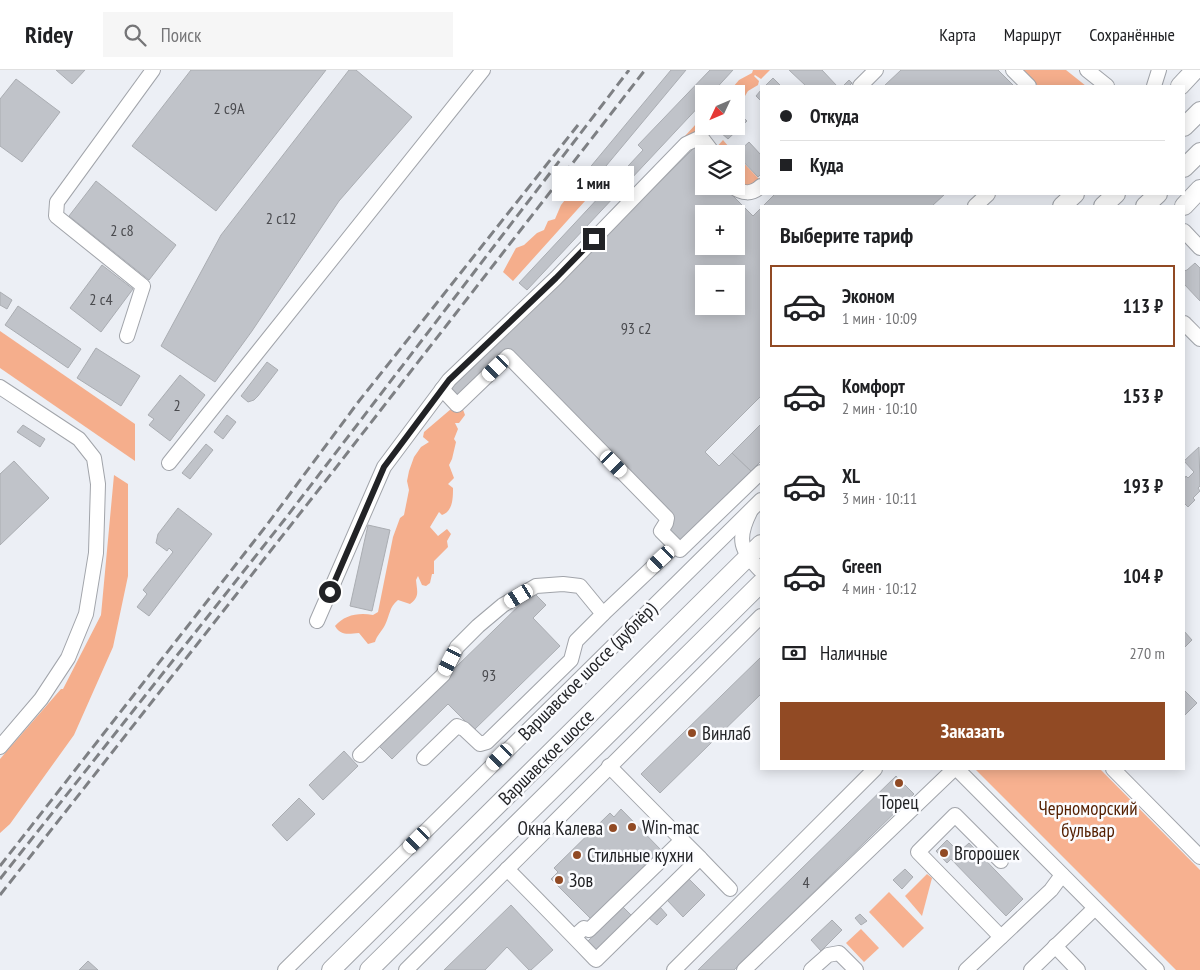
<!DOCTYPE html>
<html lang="ru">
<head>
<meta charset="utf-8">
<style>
	:root { --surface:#fff; --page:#f6f6f6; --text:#202124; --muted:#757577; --line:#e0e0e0; --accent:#914a24 }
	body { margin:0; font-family:"PT Sans Narrow",sans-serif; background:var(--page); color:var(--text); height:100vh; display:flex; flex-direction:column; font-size:19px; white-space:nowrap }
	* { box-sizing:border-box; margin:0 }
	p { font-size:16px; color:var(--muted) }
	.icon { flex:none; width:28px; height:28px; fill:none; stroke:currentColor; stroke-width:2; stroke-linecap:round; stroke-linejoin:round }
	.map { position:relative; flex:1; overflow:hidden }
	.side { position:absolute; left:760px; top:135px; width:425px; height:565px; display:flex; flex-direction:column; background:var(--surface); border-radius:0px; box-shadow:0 2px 12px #0003 }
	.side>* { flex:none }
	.hud { position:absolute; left:760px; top:15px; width:425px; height:110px; border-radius:0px; box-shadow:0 2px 12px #0003; display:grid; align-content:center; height:110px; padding:0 20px; background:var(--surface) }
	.needle { width:32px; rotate:226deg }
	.fabs { position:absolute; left:695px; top:15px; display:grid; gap:10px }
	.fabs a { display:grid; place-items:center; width:50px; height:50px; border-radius:0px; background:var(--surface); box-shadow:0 2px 12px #0003; font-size:25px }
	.end { position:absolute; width:22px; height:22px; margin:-11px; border:6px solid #222326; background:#fff; box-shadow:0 0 0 2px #fff }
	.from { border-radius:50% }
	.bubble { position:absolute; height:35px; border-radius:0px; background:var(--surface); box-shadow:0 2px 12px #0003; font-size:16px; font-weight:700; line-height:35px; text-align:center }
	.car { position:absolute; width:15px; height:30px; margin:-15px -8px; border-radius:6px; box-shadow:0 0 4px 1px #0007; background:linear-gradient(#fff 24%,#345 0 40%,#fff 0 76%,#345 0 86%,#fff 0) }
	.hud b { display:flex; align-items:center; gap:18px; height:48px; font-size:19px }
	.hud b+b { border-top:1px solid var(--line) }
	.hud i { width:12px; height:12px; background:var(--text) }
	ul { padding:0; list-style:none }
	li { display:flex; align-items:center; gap:15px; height:82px; margin:0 10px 8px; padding:0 10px; border:2px solid transparent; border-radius:0px }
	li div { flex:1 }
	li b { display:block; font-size:19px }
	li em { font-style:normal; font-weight:700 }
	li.active { border-color:var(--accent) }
	li>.icon { width:45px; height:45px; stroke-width:1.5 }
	h2 { padding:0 20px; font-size:22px; line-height:60px }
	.pay { display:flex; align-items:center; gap:12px; height:55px; padding:0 20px; font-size:19px }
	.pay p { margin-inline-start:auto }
	.button { display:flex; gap:10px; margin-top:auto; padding:10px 20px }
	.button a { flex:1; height:58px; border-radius:0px; background:var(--accent); color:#fff; font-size:20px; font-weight:700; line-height:58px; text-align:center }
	header { display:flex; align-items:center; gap:30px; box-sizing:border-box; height:70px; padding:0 25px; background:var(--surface); border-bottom:1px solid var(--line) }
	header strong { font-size:24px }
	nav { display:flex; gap:28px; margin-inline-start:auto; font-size:18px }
	.search { width:350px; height:45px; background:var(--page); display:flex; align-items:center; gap:12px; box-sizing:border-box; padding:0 18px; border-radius:0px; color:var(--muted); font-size:19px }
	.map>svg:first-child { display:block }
	.green { fill:#f7b190 }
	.forest { fill:#f5ae8c }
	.building { fill:#c0c3c9; stroke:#aaadb2; fill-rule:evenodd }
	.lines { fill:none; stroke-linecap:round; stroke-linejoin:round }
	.minor-casing { stroke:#a1a4aa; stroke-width:16 }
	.major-casing { stroke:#a1a4aa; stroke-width:20 }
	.minor { stroke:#fff; stroke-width:14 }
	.major { stroke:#fff; stroke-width:18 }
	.rail { stroke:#7e8084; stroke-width:3; stroke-dasharray:10 5; stroke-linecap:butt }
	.route { stroke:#222326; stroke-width:6 }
	.poi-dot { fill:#914a24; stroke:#fbfcff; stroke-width:2 }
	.labels { text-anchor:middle; stroke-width:5; stroke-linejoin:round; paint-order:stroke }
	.number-label { font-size:16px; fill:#4a4b4f }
	.street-label { font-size:19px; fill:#222326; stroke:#fbfcff }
	.poi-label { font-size:19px; fill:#222326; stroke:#fbfcff; text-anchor:start }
	.park-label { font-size:19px; fill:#541f00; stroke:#fbfcff }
</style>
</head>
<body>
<header>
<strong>Ridey</strong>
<div class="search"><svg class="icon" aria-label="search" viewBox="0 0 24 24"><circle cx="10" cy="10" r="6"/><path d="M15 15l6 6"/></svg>Поиск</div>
<nav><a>Карта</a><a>Маршрут</a><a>Сохранённые</a></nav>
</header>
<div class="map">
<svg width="1200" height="900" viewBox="0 0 1200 900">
	<rect width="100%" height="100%" fill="#eceff5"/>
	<g class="green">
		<polygon points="723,70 735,84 716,84 715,79"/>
		<polygon points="736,85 760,110 754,117 736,116"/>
		<polygon points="975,699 1100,699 1200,800 1200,900 1176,900"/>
		<polygon points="927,804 932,808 922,846 905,826"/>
		<polygon points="889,822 924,858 903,878 869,842"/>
		<polygon points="861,859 879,878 864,892 846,873"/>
	</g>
	<g class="forest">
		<polygon points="753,0 770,0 761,9 755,5 754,6 759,11 758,15 748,21 745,26 742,25 736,31 736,24 727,24 739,10 752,3"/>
		<polygon points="1023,0 1066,0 1086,16 1038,16"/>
		<polygon points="704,46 704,56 705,56 702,57 701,62 685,69 684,67 696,54 699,54 699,51"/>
		<polygon points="576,116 587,116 594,121 513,211 503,202 516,178 524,175 537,163 544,160 548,151 555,149 561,135"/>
		<polygon points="0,261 135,354 135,391 0,298"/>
		<path d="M462 337 465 345 459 353H455L458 359 454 369 456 372 452 389 449 395 454 408 448 414 453 418C453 428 453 441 442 445L439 442 430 457 438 466 447 459 451 464 447 471 448 477 434 491V504H432L430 513 426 516 422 515 418 506 416 510C417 521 420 527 410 534L398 530C389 537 390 545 385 555 382 561 377 565 375 572L368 574 359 563C348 564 341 566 335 556 344 545 359 542 373 545L378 542 393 467 400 448 404 445 409 420 407 411 409 401 414 387 421 377 429 372 423 367 424 362 451 339Z"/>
		<polygon points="114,405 128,414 128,506 113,577 74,665 10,754 0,763 0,689 61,619 63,619 101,545"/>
	</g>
	<g class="building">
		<polygon points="56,0 85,0 72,14"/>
		<polygon points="191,0 326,0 216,141 132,76"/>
		<polygon points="349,0 356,0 412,47 339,131 252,261 215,312 161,276 221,165"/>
		<polygon points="671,0 686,0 596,108 587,101"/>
		<polygon points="710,0 733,0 711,24 704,24 704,31 527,220 519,213 643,80 638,75"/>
		<polygon points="789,0 822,0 837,16 806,16"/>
		<polygon points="901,0 998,0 1014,16 884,16"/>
		<polygon points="773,8 781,16 765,16"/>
		<polygon points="16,9 60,42 22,92 0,76 0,29"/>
		<polygon points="849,10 852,13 849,16 843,16"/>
		<polygon points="761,20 761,31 756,26"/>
		<polygon points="742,46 747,51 728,69 720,62 726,56 736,56 736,48 738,50"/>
		<polygon points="749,72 761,85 761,104 758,107 736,84"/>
		<path d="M697 75 706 84 698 91 704 97V116H723L753 146 761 138V326L705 382 719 396 732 383 751 401 677 474 663 460 674 449 507 280 456 331 447 322ZM704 144H736V176H704ZM704 204H736V236H704Z"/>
		<polygon points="96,111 176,175 149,210 69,146"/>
		<polygon points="775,124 945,124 932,136 763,136"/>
		<polygon points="1195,193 1200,198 1200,231 1184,214 1184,201 1187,200"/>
		<polygon points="102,195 133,219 101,262 70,238"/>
		<polygon points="0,222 12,230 7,239 0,235"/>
		<polygon points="18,236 81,279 68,298 5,255"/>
		<polygon points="96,278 140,306 121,336 77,308"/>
		<polygon points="267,292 278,300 258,326 254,330 248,332 241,326"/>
		<polygon points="180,305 205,325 170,371 149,355 154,349 148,345"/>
		<polygon points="227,345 236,352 223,369 214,362"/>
		<polygon points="761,354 761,391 751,401 732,383"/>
		<polygon points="23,355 45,369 40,377 17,362"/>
		<polygon points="206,374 213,380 190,409 182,403"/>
		<polygon points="1199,377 1200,416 1198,418 1200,421 1193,428 1195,430 1188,437 1185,434 1184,435 1184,409 1186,406 1188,408 1194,402 1184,391"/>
		<polygon points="14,391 49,428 0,475 0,404"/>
		<polygon points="178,438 212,464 149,546 137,537 147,524 143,520 173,482 169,478 167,481 156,473 158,464"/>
		<polygon points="368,455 390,460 372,541 350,536"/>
		<polygon points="533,522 546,535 533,548 560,576 474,660 448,634 392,689 377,674"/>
		<polygon points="1184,561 1192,570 1184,578"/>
		<polygon points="761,587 761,624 660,723 641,704"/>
		<polygon points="1184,620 1197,633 1184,646"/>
		<polygon points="344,681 358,696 323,730 309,715"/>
		<polygon points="896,706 914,724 734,900 698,900"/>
		<polygon points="299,728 315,744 287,771 272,755"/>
		<polygon points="621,739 662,781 592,850 551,809 558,802 554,798 610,743 614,747"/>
		<polygon points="947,770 959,782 969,773 1023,829 1006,846 951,789 947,793 936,781"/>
		<polygon points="905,799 913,807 902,819 893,810"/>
		<polygon points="689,809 705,825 683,847 667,830"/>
		<polygon points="511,835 553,880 531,900 529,900 507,877 485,900 444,900"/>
		<polygon points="623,837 631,845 595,881 587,872"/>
		<polygon points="660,837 667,845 657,855 649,848"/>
		<polygon points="860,844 867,851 861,855 855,848"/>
		<polygon points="832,850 842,860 821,881 811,870"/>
		<polygon points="88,891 98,900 79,900"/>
	</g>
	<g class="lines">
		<g class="minor-casing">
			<g id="minor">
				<polyline points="1013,0 1029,16"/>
				<polyline points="1087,0 1107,16"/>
				<polyline points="860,16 876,0"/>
				<polyline points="1154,16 1159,0"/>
				<path d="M732 116C742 124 752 125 761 116"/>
				<polyline points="975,136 988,124"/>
				<polyline points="1184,161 1200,178"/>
				<polyline points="1184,253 1200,269"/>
				<polyline points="127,266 143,216 56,146 57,132 153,0"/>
				<polyline points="0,317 79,369 94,388 98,414 96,483 86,544 68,588 41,629 0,677"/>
				<polyline points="442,319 457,335 508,286 667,448 666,453 661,461 680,480 761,402"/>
				<polyline points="169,393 483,0"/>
				<path d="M750 442C736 470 741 480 761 501"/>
				<polyline points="603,544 675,476"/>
				<polyline points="317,551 384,397 449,310 556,208 686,74 701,67 714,84"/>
				<polyline points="360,685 443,605 457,577 478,556 503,535 536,516 563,514 580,516 603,544 576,571 571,590 487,672 480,674 464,659 457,656 424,688"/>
				<polyline points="609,696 682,770"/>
				<polyline points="957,699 1157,900"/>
				<polyline points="1113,699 1200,787"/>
				<polyline points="700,788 730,819"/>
				<path d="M507 799C537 829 566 859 596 890L700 788 682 770 589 860 584 858 574 867"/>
				<polyline points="1001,867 918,782 955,745 1001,791"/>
				<polyline points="1055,876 1078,900"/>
				<polyline points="285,900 761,430"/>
				<polyline points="406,900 761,546"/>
				<polyline points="674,900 875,699"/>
				<polyline points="744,900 954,699"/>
				<polyline points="811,900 828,885 839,883 856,900"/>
				<polyline points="966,900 1051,820 1062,805"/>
				<polyline points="1031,900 1095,838"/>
			</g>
		</g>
		<g class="major-casing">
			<g id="major">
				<polyline points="1180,16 1195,0"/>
				<polyline points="1184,57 1200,41"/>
				<polyline points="1184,98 1200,82"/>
				<polyline points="1062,136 1075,124"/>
				<polyline points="1103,136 1116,124"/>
				<polyline points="1145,136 1158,124"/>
				<polyline points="1184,136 1200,119"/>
				<polyline points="331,900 761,474"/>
				<polyline points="369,900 761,513"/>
			</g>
		</g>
		<use href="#minor" class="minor"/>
		<use href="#major" class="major"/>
		<g class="rail">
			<polyline points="0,796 266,456 359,331 578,55"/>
			<polyline points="0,809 285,449 629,0"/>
			<polyline points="0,825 331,404 645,0"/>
		</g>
	</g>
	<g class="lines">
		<polyline class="route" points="330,522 384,397 449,310 556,208 594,169"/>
	</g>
	<g class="poi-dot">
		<circle cx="692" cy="663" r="5"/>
		<circle cx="899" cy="713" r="5"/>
		<circle cx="632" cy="757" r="5"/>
		<circle cx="613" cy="758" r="5"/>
		<circle cx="944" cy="783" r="5"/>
		<circle cx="577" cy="785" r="5"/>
		<circle cx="559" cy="810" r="5"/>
	</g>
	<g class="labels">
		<g class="number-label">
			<text x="229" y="44">2 с9А</text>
			<text x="281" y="154">2 с12</text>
			<text x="122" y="166">2 с8</text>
			<text x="101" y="235">2 с4</text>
			<text x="636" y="264">93 с2</text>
			<text x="177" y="341">2</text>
			<text x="489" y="611">93</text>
			<text x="806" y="818">4</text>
		</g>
		<g class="street-label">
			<text transform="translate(587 601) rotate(-45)" y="7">Варшавское шоссе (дублёр)</text>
			<text transform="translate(546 687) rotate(-45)" y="7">Варшавское шоссе</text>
		</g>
		<g class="poi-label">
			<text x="702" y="670">Винлаб</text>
			<text x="899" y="739" text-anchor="middle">Торец</text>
			<text x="642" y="764">Win-mac</text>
			<text x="603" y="765" text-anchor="end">Окна Калева</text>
			<text x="954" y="790">Вгорошек</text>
			<text x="587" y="792">Стильные кухни</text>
			<text x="569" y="817">Зов</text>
		</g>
		<g class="park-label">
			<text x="1088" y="745">Черноморский<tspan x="1088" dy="22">бульвар</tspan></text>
		</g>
	</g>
</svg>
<div class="fabs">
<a><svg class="needle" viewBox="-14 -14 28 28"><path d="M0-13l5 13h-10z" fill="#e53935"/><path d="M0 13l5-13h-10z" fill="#757577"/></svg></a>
<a><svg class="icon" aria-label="layers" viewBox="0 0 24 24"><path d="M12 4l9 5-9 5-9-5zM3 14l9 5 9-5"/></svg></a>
<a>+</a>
<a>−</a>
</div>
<i class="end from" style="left:330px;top:522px"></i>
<i class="end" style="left:594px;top:169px"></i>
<div class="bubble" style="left:552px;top:96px;width:82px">1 мин</div>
<i class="car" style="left:496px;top:298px;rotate:226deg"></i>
<i class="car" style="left:614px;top:394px;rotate:136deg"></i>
<i class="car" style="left:661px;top:489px;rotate:227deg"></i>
<i class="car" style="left:519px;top:526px;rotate:239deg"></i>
<i class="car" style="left:450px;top:591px;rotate:207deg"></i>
<i class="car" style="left:500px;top:687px;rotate:225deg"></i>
<i class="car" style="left:417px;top:770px;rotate:225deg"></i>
<div class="hud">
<b><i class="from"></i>Откуда</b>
<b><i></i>Куда</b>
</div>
<section class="side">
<h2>Выберите тариф</h2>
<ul>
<li class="active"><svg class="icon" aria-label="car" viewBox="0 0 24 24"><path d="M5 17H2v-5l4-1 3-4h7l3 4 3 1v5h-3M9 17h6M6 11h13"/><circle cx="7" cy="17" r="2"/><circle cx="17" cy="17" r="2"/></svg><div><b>Эконом</b><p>1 мин · 10:09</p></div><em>113 ₽</em></li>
<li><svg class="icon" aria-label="car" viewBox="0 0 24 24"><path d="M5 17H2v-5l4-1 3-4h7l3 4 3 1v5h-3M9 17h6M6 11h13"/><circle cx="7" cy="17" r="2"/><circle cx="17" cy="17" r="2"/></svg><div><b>Комфорт</b><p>2 мин · 10:10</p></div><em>153 ₽</em></li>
<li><svg class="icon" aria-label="car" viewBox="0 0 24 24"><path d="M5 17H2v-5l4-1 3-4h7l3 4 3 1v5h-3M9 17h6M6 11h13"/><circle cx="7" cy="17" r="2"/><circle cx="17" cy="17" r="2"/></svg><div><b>XL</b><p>3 мин · 10:11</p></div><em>193 ₽</em></li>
<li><svg class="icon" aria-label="car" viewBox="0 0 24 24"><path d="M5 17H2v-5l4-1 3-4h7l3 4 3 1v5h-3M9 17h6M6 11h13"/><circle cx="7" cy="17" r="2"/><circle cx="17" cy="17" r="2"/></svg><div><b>Green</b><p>4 мин · 10:12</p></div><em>104 ₽</em></li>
</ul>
<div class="pay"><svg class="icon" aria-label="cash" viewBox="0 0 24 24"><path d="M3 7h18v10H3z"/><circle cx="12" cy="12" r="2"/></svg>Наличные<p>270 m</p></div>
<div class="button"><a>Заказать</a></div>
</section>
</div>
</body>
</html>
